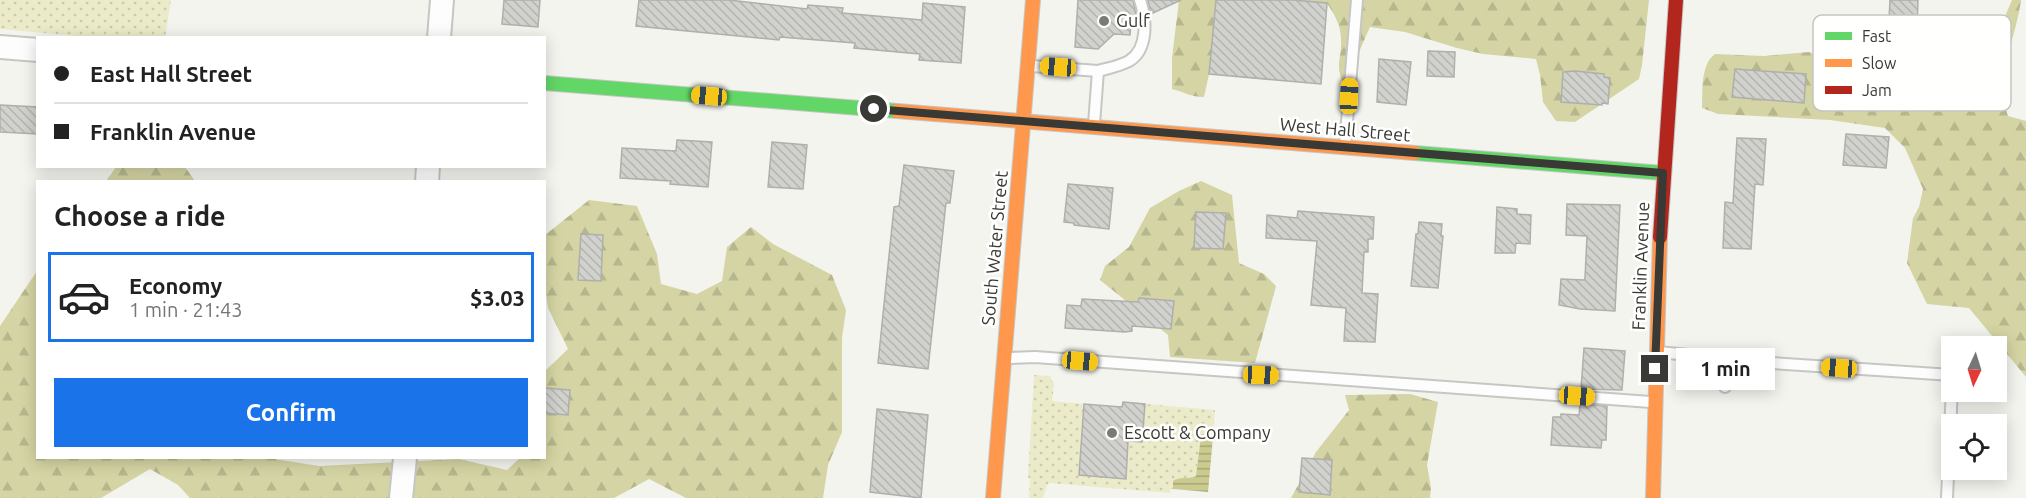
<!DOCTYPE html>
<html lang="en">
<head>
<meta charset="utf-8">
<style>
	:root { --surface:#fff; --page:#f6f6f6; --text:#222; --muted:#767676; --line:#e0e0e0; --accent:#1a73e8 }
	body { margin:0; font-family:Ubuntu,sans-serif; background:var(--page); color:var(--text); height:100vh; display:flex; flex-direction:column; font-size:22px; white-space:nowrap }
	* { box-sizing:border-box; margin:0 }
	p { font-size:20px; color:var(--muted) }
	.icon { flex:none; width:33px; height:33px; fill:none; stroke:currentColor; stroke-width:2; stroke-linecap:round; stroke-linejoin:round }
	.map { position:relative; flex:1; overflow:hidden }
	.sheet { position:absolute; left:36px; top:180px; width:510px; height:279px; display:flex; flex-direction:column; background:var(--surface); border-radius:0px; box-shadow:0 3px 15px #0003 }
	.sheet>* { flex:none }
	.guide { position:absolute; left:36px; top:36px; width:510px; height:132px; border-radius:0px; box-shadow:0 3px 15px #0003; display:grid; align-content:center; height:132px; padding:0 18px; background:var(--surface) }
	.needle { width:39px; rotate:184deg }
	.buttons { position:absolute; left:1941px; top:336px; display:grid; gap:12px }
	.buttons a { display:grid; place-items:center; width:66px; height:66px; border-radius:0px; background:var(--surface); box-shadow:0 3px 15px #0003; font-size:30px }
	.end { position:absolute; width:27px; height:27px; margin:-14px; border:8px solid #393936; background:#fff; box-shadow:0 0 0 3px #fff }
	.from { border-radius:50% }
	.bubble { position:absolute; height:42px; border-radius:0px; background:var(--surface); box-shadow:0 3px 15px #0003; font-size:20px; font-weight:700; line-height:42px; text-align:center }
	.car { position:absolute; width:18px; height:36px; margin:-18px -9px; border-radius:8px; box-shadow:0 0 4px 2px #0007; background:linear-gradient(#f5c518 24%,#345 0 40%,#f5c518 0 76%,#345 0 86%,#f5c518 0) }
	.guide b { display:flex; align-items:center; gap:21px; height:57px; font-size:22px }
	.guide b+b { border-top:2px solid var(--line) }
	.guide i { width:15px; height:15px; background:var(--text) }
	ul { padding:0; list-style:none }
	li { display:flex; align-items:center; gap:18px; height:90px; margin:0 12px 9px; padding:0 6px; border:3px solid var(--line); border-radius:0px }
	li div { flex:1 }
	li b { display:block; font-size:22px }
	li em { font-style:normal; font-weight:700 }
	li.selected { border-color:var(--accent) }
	li>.icon { width:54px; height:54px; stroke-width:1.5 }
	h2 { padding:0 18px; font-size:27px; line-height:72px }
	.button { display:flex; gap:12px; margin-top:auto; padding:12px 18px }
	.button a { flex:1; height:69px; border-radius:0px; background:var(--accent); color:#fff; font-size:24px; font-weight:700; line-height:69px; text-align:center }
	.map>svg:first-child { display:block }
	.grass { fill:url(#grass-dots) }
	.forest { fill:url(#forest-firs) }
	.water { fill:url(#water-rules) }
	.building { fill:url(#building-back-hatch); stroke:#afafab; stroke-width:1.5 }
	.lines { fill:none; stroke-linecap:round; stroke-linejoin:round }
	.lane-casing { stroke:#c6c6c3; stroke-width:14 }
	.street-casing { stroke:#c6c6c3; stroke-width:26 }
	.fast-casing { stroke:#c6c6c3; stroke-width:16 }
	.slow-casing { stroke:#c6c6c3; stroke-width:16 }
	.jam-casing { stroke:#c6c6c3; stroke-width:16 }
	.lane { stroke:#fdfdfd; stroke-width:10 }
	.street { stroke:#fdfdfd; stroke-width:22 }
	.fast { stroke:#63d668; stroke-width:14 }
	.slow { stroke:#ff974d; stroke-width:14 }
	.jam { stroke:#b3261e; stroke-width:14 }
	.route { stroke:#393936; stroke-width:8 }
	.poi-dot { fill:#7a7a77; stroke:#fffffe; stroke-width:2 }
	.labels { text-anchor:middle; stroke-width:5; stroke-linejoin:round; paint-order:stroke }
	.poi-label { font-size:18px; fill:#393936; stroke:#fffffe; text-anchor:start }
	.street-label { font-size:18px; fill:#393936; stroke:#fffffe }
	.key { fill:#fffffe; stroke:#c4c4c2; stroke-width:1.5 }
	.key-label { font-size:16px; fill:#393936 }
</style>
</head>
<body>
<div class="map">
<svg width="2026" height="498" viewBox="0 0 2026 498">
	<defs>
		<pattern id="grass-dots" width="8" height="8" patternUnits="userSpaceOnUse" patternTransform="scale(1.5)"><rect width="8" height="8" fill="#ebebca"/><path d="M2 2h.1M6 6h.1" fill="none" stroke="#cacaae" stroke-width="1.8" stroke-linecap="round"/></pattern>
		<pattern id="forest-firs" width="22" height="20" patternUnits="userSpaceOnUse" patternTransform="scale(1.5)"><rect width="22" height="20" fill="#d4d4a4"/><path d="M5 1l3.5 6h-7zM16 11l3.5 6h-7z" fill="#b7b78e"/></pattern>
		<pattern id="water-rules" width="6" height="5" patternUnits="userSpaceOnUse" patternTransform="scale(1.5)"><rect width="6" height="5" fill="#cbcb90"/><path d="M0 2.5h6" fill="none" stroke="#a6a676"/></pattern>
		<pattern id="building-back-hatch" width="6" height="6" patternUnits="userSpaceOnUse" patternTransform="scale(1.5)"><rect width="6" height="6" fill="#d1d1cd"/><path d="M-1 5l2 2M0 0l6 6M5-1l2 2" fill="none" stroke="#b4b4b1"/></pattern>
	</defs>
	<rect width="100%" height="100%" fill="#f4f4ef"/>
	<g class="grass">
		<polygon points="0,0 171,0 165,38 88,37 0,29"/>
		<path d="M1034 375 1050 376 1054 385 1052 401 1084 404 1083 416 1086 417C1081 429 1082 439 1083 452L1080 453 1079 475 1125 479 1128 441 1142 442 1145 404 1215 410 1213 437 1209 435 1201 436 1196 476 1192 478 1174 481 1173 489H1171L1170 493 1049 483 1047 485 1043 498H1029L1030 479 1028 477Z"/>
	</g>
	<g class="forest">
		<path d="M1179 0H1216L1209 74 1204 97C1191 97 1184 92 1172 89V58Z"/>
		<path d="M1293 0H1649L1642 65 1639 79 1575 122 1556 121 1543 102 1540 75 1536 59 1483 54 1457 48 1405 32 1370 27 1344 86C1334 63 1342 61 1341 39 1341 25 1334 14 1327 3Z"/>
		<path d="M2012 0H2021C2017 31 2003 61 2003 93 2003 100 2006 109 2008 116L2026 121V377L1969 308 1927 304 1907 263 1913 218 1919 207 1923 189 1905 148 1885 128 1830 120 1718 114 1702 108C1703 91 1700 65 1715 54L1764 56 1809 52 1843 65 1881 73 1933 72 1978 53 2000 28Z"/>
		<polygon points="116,167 185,167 195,181 106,181"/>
		<polygon points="1201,181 1232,195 1239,263 1264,274 1276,286 1255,363 1170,357 1168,335 1100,280 1105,266 1129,247 1150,208 1179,191"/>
		<polygon points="589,200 637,206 657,254 661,284 697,294 722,281 727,247 751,227 773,244 832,275 846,310 842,338 842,432 828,465 823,498 686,498 649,479 614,498 190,498 178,485 150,469 101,498 0,498 0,326 37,271 38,458 268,458 319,466 459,459 507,470 520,458 544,458 545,371 568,349 548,308 544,280 545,235"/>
		<polygon points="1410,394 1438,402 1427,465 1431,488 1430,498 1291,498 1316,452 1349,410 1345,395"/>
	</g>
	<path class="water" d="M1209 435 1213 437 1208 492 1173 489V481C1180 476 1188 480 1196 476L1201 436Z"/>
	<g class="building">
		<polygon points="504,0 540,0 538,27 502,24"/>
		<polygon points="639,0 729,0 807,9 808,5 843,8 842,13 922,20 923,3 965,7 961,63 919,60 920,54 854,48 855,43 780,37 779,40 636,26"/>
		<polygon points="1078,0 1133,0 1137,20 1131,23 1130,35 1114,34 1098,49 1075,47"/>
		<polygon points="1148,0 1181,0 1151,14"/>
		<polygon points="1216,0 1293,0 1327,3 1321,84 1209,74"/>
		<polygon points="1890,0 1918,0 1917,28 1937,31 1932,64 1887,57"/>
		<polygon points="1428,51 1455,52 1454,77 1427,76"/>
		<polygon points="1379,59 1411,62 1406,105 1377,102"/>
		<polygon points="1735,69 1806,74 1804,103 1732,97"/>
		<polygon points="1575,71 1604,74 1604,77 1610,78 1608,104 1602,103 1602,105 1561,102 1563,72"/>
		<polygon points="0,105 38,107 38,134 0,132"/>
		<polygon points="1846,134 1889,137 1886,168 1843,165"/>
		<polygon points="1737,138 1766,139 1763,185 1755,184 1751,249 1723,248 1725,202 1733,203"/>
		<polygon points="677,140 712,142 708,187 670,184 671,181 620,178 622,148 676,151"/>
		<polygon points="772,142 807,145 803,189 768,187"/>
		<polygon points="904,165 954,171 950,203 946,203 928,369 878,363 894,207 899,206"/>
		<polygon points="1068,184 1113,188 1109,229 1074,225 1074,223 1064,222"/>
		<polygon points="1567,204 1620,205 1615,311 1580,309 1559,305 1561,279 1584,280 1585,278 1587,236 1566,235"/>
		<polygon points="1497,207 1517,209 1517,214 1531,215 1530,244 1516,243 1515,253 1495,253"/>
		<polygon points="1298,211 1374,217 1373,239 1368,239 1368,252 1364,252 1362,293 1378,294 1375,342 1344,341 1346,308 1311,305 1317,241 1266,238 1267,215 1297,218"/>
		<polygon points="1196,212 1226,213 1223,249 1194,248"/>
		<polygon points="1419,222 1442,224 1441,236 1443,236 1438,288 1411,286 1416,234 1418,234"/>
		<polygon points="581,234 603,235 601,281 578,280"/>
		<polygon points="1139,298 1174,301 1171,329 1132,326 1132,331 1125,332 1065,328 1067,305 1081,306 1082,299 1138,302"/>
		<polygon points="1584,348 1625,351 1622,390 1581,389"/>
		<polygon points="544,388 570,390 568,415 544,413"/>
		<polygon points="1123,402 1145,404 1142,442 1128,441 1126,479 1079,475 1084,404 1122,407"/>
		<polygon points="1580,404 1607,406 1606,440 1602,440 1601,448 1551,445 1553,417 1561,417 1561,414 1579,415"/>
		<polygon points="877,409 928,415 921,498 870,492"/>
		<polygon points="1302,458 1332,460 1330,495 1299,492"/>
	</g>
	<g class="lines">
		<g class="lane-casing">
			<g id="lane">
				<polyline points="1032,66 1098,71 1094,124"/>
				<path d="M1098 71C1109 68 1120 66 1129 61 1149 49 1146 18 1140 0"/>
				<polyline points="1345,146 1357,0"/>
				<polyline points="1658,352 1771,363 1952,375"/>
				<polyline points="1008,358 1035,357 1651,402"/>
				<polyline points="1725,387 1725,359"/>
				<polyline points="1947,498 1952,388"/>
			</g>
		</g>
		<g class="street-casing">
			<g id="street">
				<polyline points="439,38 442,0"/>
				<polyline points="0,47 38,50"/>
				<polyline points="427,182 428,166"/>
				<polyline points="401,498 405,458"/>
			</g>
		</g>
		<g class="fast-casing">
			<g id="fast">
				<polyline points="544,83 897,111"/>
				<polyline points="1415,153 1663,173"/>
			</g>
		</g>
		<g class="slow-casing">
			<g id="slow">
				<polyline points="897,111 1415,153"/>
				<polyline points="993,498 1033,0"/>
				<polyline points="1653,498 1660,237"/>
			</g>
		</g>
		<g class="jam-casing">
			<polyline id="jam" points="1660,237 1676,0"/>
		</g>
		<use href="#lane" class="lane"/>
		<use href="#street" class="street"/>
		<use href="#fast" class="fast"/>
		<use href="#slow" class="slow"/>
		<use href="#jam" class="jam"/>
	</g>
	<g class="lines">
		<polyline class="route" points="874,109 1663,173 1655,369"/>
	</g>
	<g class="poi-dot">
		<circle cx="1104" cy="21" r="6"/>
		<circle cx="1112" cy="433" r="6"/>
	</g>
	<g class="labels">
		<g class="poi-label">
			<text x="1116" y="27">Gulf</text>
			<text x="1124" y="439">Escott &amp; Company</text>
		</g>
		<g class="street-label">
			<text transform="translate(1345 130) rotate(5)" y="6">West Hall Street</text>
			<text transform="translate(995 248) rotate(-85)" y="6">South Water Street</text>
			<text transform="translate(1641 266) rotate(-88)" y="6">Franklin Avenue</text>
		</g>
	</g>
	<rect x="1813" y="15" width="198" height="96" rx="9" class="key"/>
	<rect x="1825" y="32" width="27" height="8" fill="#63d668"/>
	<rect x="1825" y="59" width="27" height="8" fill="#ff974d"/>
	<rect x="1825" y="86" width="27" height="8" fill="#b3261e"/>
	<g class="key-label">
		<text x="1862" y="42">Fast</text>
		<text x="1862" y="69">Slow</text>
		<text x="1862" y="96">Jam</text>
	</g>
</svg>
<div class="buttons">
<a><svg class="needle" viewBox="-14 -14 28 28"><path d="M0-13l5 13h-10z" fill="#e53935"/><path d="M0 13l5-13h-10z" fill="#767676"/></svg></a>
<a><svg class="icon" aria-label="locate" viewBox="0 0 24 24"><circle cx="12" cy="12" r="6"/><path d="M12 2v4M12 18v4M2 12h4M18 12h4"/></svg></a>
</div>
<i class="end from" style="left:874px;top:109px"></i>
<i class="end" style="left:1655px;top:369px"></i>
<div class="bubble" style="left:1676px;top:348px;width:99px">1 min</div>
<i class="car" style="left:1058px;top:67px;rotate:274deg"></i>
<i class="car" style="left:709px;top:96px;rotate:275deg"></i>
<i class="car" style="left:1349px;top:96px;rotate:3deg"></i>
<i class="car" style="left:1080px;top:361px;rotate:95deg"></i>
<i class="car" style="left:1839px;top:368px;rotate:274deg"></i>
<i class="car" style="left:1261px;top:375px;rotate:92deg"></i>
<i class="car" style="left:1577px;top:396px;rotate:94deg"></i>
<div class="guide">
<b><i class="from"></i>East Hall Street</b>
<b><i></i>Franklin Avenue</b>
</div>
<section class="sheet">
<h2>Choose a ride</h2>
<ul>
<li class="selected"><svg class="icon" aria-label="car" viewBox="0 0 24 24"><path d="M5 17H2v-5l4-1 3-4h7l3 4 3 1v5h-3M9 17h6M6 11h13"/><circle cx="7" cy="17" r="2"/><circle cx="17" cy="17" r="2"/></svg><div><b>Economy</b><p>1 min · 21:43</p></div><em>$3.03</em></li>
</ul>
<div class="button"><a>Confirm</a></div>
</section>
</div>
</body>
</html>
